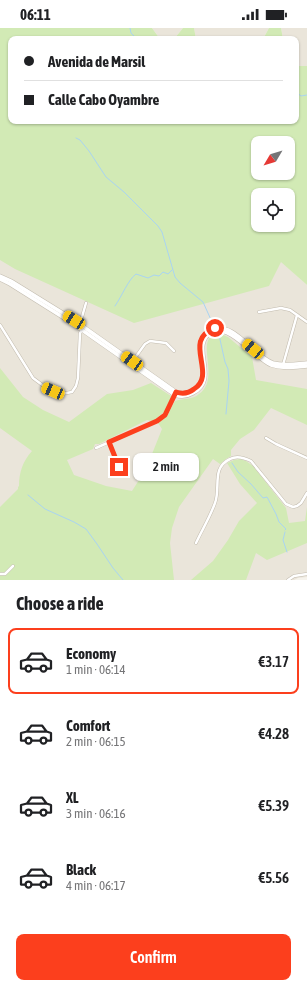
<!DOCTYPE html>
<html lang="en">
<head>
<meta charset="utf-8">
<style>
	:root { --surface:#fff; --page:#f6f6f6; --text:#202124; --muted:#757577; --line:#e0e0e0; --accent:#fc3f1d }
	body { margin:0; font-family:"Asap Condensed",sans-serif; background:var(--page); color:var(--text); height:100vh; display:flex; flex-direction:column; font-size:15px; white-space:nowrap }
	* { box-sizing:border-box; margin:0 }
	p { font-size:13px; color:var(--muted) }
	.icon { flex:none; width:22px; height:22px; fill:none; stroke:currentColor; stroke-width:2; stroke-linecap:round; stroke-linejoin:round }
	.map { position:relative; height:552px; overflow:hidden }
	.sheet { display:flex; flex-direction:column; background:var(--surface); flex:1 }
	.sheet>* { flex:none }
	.hud { position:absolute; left:8px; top:8px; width:291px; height:88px; border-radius:8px; box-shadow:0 1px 3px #0004; display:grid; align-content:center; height:88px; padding:0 16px; background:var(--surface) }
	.needle { width:26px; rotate:232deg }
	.controls { position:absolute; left:251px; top:108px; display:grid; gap:8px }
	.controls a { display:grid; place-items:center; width:44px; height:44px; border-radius:8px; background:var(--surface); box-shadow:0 1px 3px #0004; font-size:20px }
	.end { position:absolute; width:18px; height:18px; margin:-9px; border:5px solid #fc3f1d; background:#fff; box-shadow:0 0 0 2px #fff }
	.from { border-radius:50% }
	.bubble { position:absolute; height:28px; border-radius:8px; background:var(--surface); box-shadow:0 1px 3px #0004; font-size:13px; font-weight:600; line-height:28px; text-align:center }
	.car { position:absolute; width:12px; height:24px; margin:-12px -6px; border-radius:5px; box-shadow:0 0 3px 1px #0007; background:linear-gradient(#f5c518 24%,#345 0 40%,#f5c518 0 76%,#345 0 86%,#f5c518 0) }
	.hud b { display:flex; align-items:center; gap:14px; height:38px; font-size:15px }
	.hud b+b { border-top:1px solid var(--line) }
	.hud i { width:10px; height:10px; background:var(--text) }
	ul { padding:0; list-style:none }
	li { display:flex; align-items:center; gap:12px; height:66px; margin:0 8px 6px; padding:0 8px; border:2px solid transparent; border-radius:8px }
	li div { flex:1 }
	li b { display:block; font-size:15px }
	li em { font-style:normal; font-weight:600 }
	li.on { border-color:var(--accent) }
	li>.icon { width:36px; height:36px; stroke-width:1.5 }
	h2 { padding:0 16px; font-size:18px; line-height:48px }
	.action { display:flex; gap:8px; margin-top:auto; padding:8px 16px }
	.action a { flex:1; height:46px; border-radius:8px; background:var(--accent); color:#fff; font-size:16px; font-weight:600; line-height:46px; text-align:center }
	.status { display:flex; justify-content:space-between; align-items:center; height:28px; padding:0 20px; background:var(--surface); direction:ltr }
	.status svg { height:11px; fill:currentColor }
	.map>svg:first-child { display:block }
	.residential { fill:#eae5da }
	.green { fill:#d2eab5; fill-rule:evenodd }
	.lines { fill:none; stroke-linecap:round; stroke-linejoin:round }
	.stream { stroke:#a9d4f2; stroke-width:1 }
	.minor-casing { stroke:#c2bbae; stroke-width:3.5 }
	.tertiary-casing { stroke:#c2bbae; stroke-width:4.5 }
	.minor { stroke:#fff; stroke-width:2.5 }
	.tertiary { stroke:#fff; stroke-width:3.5 }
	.route { stroke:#fc3f1d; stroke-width:5 }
</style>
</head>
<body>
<div class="status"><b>06:11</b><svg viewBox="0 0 49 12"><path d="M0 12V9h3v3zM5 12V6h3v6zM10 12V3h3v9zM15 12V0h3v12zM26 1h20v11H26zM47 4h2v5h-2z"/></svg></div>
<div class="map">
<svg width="307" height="552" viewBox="0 0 307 552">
	<rect width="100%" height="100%" fill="#f6f3ec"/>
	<g class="residential">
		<polygon points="152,0 183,0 174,11 160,11"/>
		<polygon points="194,0 269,0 263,11 196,11"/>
		<polygon points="281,0 307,0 307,38 296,38 296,11 283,11"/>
		<polygon points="0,232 281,233 307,257 307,549 298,550 294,552 0,552"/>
	</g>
	<g class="green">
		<path d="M0 0H152L160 11H11V93H296V38H307V257L281 234 269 258 134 295 15 241 0 232ZM258 115H288V145H258ZM258 167H288V197H258Z"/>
		<polygon points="183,0 194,0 196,11 174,11"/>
		<polygon points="269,0 281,0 283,11 263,11"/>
		<path d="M221 306 228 309 252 329 256 352 307 361V397L271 380 254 402 240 411 231 422V428L226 431 220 436 213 431 179 479 172 500 170 515 174 552H0V479L18 461V459L19 458C19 444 23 433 32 423L0 400V340L23 369 43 382 69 394 107 366 133 362 151 355 171 368 172 371 165 383 157 390 161 393 167 388 175 373C184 370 192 372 199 366 223 349 190 306 221 306ZM147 392 158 395 162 401 146 441 132 463 106 458 74 447 67 432 93 421 95 416H99Z"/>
		<polygon points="240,431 246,433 253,438 286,480 289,495 305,493 307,479 307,515 267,532 256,525 246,552 191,552 213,533 228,512 239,493 257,475 240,456 227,435 234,432"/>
	</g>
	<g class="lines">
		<g class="stream">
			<polyline points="130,0 131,5 137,11"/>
			<polyline points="296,64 301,68 307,67"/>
			<polyline points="76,110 80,112 89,123 106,149 124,164 158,198 162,204 175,249 180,255 203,274 212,294"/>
			<path d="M115 278C122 268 128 252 136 246L148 250 154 247 159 248 163 244 168 246 172 242"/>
			<polyline points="219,307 225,334 228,341 229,353 226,386"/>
			<polyline points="232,435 238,444 251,456 263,470 267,469 276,486 279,494 286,501 285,502"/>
			<polyline points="28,467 45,481 74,494 86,501 97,516 113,540 123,552"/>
			<polyline points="285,504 283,512 287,524"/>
		</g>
		<g class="minor-casing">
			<g id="minor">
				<polyline points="259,284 281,280 290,282 307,294"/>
				<polyline points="80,296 86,275"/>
				<polyline points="0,297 33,350 45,359 61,366 72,364 76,358 78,350 80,305 82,302"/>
				<polyline points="132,334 145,316 150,313 166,315 174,323"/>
				<polyline points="283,337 297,287"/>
				<polyline points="266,410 276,416 307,430"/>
				<polyline points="109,414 119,439"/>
				<polyline points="96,420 157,393 165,387 175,367"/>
				<path d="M196 515C202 502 210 489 215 475 221 459 211 440 230 431 237 427 245 430 251 433L286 476 293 479 297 478 301 475 307 465"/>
				<polyline points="0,546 5,546 13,538"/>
				<polyline points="288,552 294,548 307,546"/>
			</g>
		</g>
		<g class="tertiary-casing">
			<g id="tertiary">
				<path d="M0 248 11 253 74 292 176 364C182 366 189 365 194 362 217 347 185 314 211 302 233 291 254 329 273 335 284 338 296 336 307 335"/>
				<path d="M0 251 10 256 72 295 175 367C181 369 188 368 193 365 221 351 188 317 212 304 229 295 255 330 271 337 282 341 295 339 307 338"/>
			</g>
		</g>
		<use href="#minor" class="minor"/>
		<use href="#tertiary" class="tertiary"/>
	</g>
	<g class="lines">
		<path class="route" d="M119 439 109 414 157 393 165 387 176 364C182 366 189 365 194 361 218 346 181 312 215 300"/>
	</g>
</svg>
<div class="controls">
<a><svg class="needle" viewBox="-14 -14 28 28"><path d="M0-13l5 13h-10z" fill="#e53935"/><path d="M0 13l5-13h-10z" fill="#757577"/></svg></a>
<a><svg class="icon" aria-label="locate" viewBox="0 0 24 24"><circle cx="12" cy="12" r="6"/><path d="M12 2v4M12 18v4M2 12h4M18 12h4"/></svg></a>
</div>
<i class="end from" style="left:215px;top:300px"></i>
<i class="end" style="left:119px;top:439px"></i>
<div class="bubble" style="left:133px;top:425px;width:66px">2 min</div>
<i class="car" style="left:74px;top:292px;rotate:302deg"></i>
<i class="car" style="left:253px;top:321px;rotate:309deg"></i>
<i class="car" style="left:132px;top:333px;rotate:305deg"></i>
<i class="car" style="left:53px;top:363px;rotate:293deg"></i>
<div class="hud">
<b><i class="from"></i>Avenida de Marsil</b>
<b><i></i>Calle Cabo Oyambre</b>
</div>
</div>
<section class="sheet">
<h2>Choose a ride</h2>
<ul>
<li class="on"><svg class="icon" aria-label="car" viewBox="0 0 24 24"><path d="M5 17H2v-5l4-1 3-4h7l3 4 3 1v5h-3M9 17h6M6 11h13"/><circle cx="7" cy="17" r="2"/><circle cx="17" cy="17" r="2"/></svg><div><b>Economy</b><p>1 min · 06:14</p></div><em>€3.17</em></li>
<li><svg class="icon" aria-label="car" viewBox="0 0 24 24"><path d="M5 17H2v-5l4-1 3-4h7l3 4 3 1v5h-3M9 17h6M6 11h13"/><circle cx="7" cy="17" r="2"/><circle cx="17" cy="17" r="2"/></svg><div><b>Comfort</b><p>2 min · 06:15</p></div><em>€4.28</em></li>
<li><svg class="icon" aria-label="car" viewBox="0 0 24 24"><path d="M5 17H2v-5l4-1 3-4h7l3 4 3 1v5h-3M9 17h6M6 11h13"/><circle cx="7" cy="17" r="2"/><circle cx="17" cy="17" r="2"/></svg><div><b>XL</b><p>3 min · 06:16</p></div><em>€5.39</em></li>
<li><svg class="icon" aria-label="car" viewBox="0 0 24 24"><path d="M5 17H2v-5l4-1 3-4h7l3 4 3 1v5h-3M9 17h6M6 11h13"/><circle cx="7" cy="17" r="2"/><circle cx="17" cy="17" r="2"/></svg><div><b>Black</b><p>4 min · 06:17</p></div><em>€5.56</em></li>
</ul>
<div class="action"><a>Confirm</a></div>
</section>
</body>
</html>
